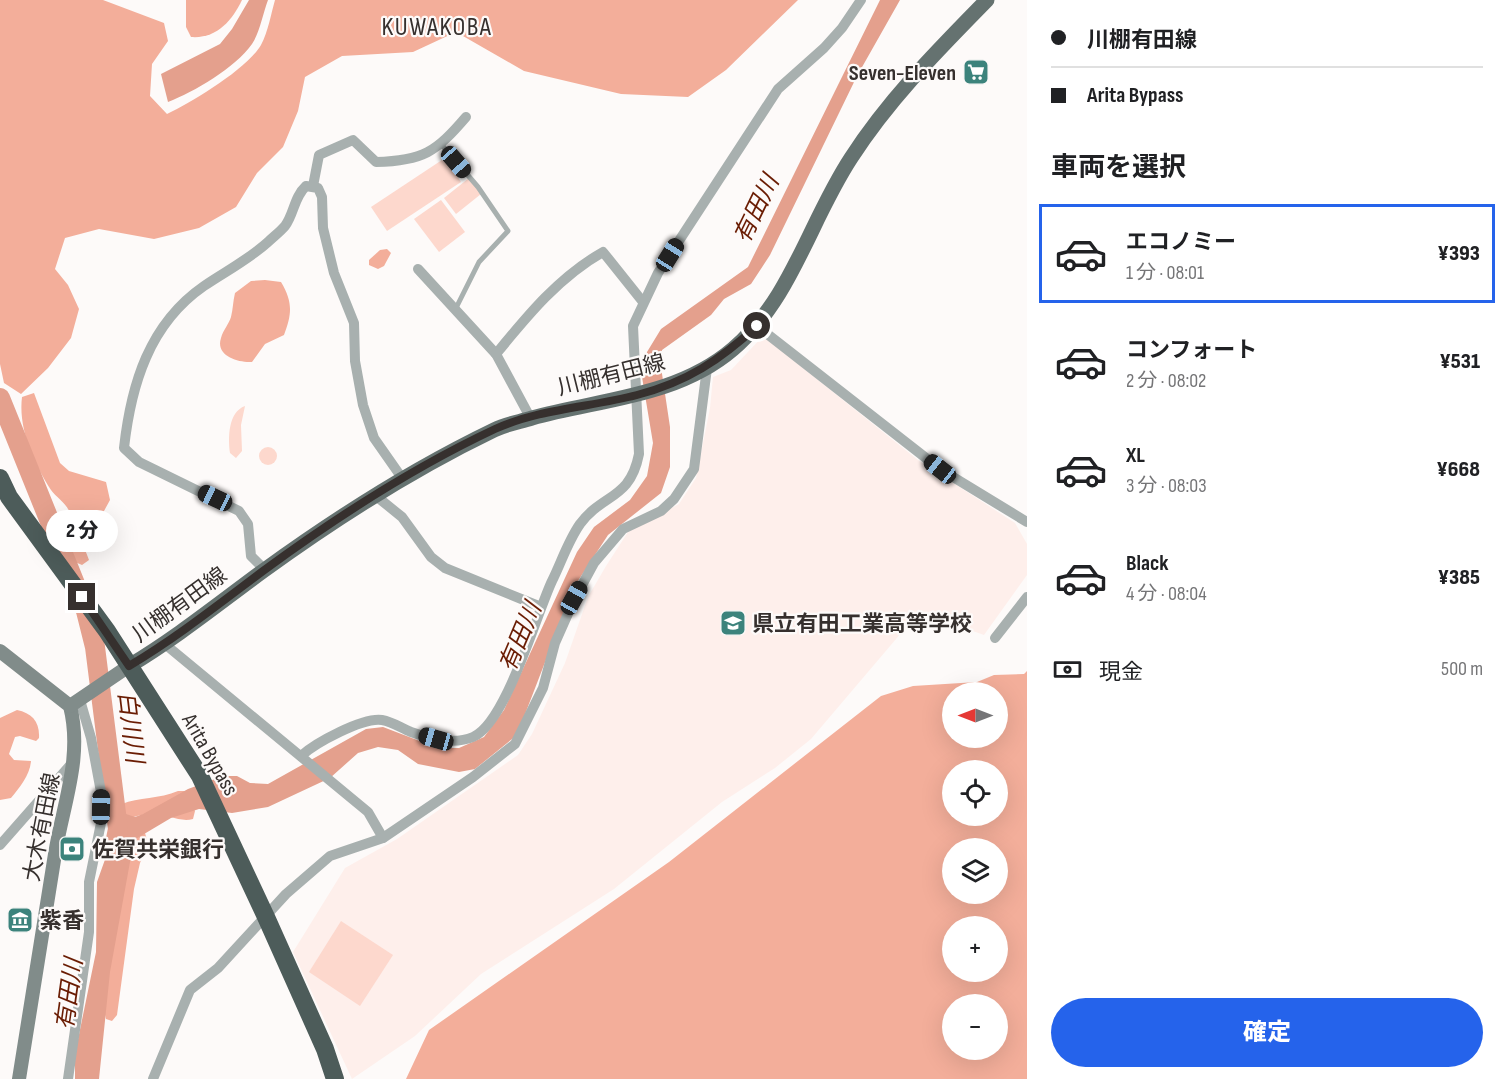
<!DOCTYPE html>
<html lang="ja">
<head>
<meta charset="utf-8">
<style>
	:root { --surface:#fff; --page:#f6f6f6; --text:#202124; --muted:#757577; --line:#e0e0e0; --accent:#2563eb }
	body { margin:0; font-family:"Sofia Sans Condensed","Noto Sans JP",sans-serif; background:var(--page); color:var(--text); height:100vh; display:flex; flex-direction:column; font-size:22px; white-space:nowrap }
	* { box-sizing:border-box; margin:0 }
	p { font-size:20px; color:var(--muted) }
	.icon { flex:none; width:33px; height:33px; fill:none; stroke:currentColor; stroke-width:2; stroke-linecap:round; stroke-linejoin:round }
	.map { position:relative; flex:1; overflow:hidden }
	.details { display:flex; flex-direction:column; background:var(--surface); width:480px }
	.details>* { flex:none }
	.top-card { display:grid; align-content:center; height:132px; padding:0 24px; background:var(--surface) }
	.needle { width:39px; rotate:270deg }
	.tools { position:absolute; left:942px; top:682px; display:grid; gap:12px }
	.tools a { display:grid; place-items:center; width:66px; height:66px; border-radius:50%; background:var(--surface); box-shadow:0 6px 24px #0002; font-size:30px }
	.end { position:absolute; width:27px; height:27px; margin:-14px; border:8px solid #36302e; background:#fff; box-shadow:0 0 0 3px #fff }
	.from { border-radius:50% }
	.bubble { position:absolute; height:42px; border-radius:21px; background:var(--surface); box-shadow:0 6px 24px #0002; font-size:20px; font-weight:800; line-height:42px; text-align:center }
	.car { position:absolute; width:18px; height:36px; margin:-18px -9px; border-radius:8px; box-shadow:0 0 4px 2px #0007; background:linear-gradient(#222 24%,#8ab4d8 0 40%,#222 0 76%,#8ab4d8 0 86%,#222 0) }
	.top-card b { display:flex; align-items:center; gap:21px; height:57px; font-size:22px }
	.top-card b+b { border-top:2px solid var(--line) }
	.top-card i { width:15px; height:15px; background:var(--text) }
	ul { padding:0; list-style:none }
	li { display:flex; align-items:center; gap:18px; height:99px; margin:0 12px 9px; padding:0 12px; border:3px solid transparent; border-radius:0px }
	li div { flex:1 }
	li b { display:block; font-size:22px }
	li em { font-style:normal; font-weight:800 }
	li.active { border-color:var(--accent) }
	li>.icon { width:54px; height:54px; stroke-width:1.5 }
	h2 { padding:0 24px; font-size:27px; line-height:72px }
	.pay { display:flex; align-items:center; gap:15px; height:66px; padding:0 24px; font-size:22px }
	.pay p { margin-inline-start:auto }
	.action { display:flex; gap:12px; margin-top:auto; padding:12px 24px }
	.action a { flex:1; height:69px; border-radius:36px; background:var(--accent); color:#fff; font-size:24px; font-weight:800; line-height:69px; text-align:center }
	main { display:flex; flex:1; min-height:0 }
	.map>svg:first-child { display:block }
	.built { fill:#feefeb }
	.green { fill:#fdd8cd }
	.forest { fill:#f3ae9a; fill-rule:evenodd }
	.water { fill:#e4a08d }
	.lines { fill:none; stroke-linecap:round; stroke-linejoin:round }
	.river { stroke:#e4a08d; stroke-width:20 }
	.lane { stroke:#a8b0af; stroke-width:5 }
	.street { stroke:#a8b0af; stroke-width:10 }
	.secondary { stroke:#818c8a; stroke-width:14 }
	.primary { stroke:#657270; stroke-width:15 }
	.highway { stroke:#4d5c5a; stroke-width:18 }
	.route { stroke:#36302e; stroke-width:8 }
	.labels { text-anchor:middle; stroke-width:4.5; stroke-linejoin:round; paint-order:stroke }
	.poi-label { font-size:22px; font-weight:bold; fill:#36302e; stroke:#fdfaf9; text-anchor:start }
	.street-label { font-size:22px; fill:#36302e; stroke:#fdfaf9 }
	.water-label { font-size:24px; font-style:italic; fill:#6a1c03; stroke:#fdfaf9 }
	.quarter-label { font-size:26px; letter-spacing:1.5px; fill:#36302e; stroke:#fdfaf9 }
</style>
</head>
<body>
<main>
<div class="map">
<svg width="1027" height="1079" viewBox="0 0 1027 1079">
	<rect width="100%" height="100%" fill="#fdfaf9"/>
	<polygon class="built" points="763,336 918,460 1015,523 1027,544 1027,575 984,635 919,612 811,739 775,768 722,802 614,889 481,974 415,1036 352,1079 293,952 345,868 397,839 518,755 532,734 565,663 588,597 606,566 628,532 679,504 696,478 710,408 713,377 731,370"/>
	<g class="green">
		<polygon points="445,158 461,182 387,231 371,207"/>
		<polygon points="469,178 481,194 456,214 444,198"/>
		<polygon points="441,200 465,232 439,252 414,219"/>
		<path d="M245 406 241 425 242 451 236 458 230 453C228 438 228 412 245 406Z"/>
		<circle cx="268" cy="456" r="9"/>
		<polygon points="341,921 393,955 360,1006 309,972"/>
	</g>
	<g class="forest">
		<path d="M0 0H103L164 23 168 41 152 64 150 96 167 114C192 102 247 69 261 45 268 32 271 14 275 0H798L726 70 688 97 621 94 524 71 456 32 413 52 342 56 305 77 298 111 283 147 257 173 236 207 199 228 154 239 99 229 65 238 55 269 68 285 79 309 71 338 48 368 21 394 4 383 0 364Z"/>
		<path d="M186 0H242C232 21 216 39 191 37L186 27Z"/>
		<polygon points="387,249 391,253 384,266 378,269 369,265 369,260 380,250"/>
		<path d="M265 280 281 282C293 302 292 314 284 335L265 344 252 362C238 363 215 356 221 338 223 330 229 324 231 317 233 309 233 301 235 293L251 281Z"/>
		<path d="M34 393 60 463 69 471 106 482 110 500 98 522 87 532 84 547 89 560 82 565 75 562C69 544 74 525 69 511 66 503 56 497 51 490 34 463 18 429 22 397Z"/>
		<path d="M1027 671V1079H406L429 1030 669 862 881 696 913 686 977 682 994 675 1024 674ZM952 693H998V738H952ZM952 771H998V816H952ZM952 849H998V894H952ZM952 927H998V972H952ZM952 1005H998V1050H952Z"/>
		<path d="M17 710C32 713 40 722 39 738L36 741 20 736 15 737 9 754 14 760 31 761C30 775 20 787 11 798L0 800V718Z"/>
		<path d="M178 791H185L195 811 193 819C178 823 166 812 150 814 142 814 134 817 126 819L121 810 122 804C138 797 160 799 178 791Z"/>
		<path d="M137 828 145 833 148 843 140 863 134 889 117 1015 112 1021 106 1019C89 954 118 890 137 828Z"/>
	</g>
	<g class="water">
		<path d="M249 0H268C263 13 260 32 252 44 235 68 194 92 168 102L161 74 220 44 232 29Z"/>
		<polygon points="880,0 900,0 857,76 770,255 751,284 724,299 711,315 662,350 661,367 670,427 670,467 661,493 608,535 574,587 517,735 475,769 459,772 418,764 398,750 378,747 358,753 330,778 268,807 232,813 199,809 171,818 134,840 110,972 99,1079 75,1079 75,1054 96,952 97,882 113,837 126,814 135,817 143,814 188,789 223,776 237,776 250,783 268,784 366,729 383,727 438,748 459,748 484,737 504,710 577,552 594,527 630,500 647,476 653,443 642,377 647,352 661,329 748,267"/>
	</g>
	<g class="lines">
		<polyline class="river" points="0,398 86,611 95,647 118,829 113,854"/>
		<polyline class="lane" points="441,144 478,187 508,231 479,262 456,308"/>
		<g class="street">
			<path d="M313 186 319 155 353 140 376 162C423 161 436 152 466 117"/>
			<polyline points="418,269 496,354 531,419"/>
			<polyline points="757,326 940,469 1027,522"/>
			<path d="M496 354C528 315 559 277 603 252L643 302"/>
			<polyline points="376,496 402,517 431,557 445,568 541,607"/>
			<path d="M265 570 251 556 248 524 239 511 139 462 124 448C131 385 149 324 204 286 226 271 248 260 268 242 273 237 280 232 285 226 294 214 294 197 306 186L318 188 322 197 323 228 334 273 354 323 355 361 363 405 374 438 402 478"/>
			<polyline points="995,638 1027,597"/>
			<polyline points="166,645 368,812 383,838"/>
			<path d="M301 756C315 743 363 717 382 720 393 722 401 728 411 732 430 739 454 745 473 737 506 723 536 615 552 581 561 563 568 541 580 524 603 493 630 500 639 454L633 326 658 273 778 89 824 48 842 28 861 0"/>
			<polyline points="0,845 73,762"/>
			<polyline points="68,1079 89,932 89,882 101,823 101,792 91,738 80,700"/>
			<polyline points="153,1079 190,990 218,968 286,894 330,856 383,838 473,777 515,744 543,688 555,643 575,598 594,563 623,529 661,511 674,499 694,469 707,368"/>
		</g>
		<g class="secondary">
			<path d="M0 651 70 706C83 757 63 804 55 854 43 929 31 1004 19 1079"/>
			<polyline points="70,706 129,666"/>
		</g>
		<path class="primary" d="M129 666C176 638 218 604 263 571 336 518 413 469 494 430 506 424 519 422 532 418 600 399 677 397 733 349 792 298 809 222 851 158 889 99 938 50 987 0"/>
		<polyline class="highway" points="0,478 9,497 107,631 200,776 266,917 325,1049 335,1079"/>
	</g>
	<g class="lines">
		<path class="route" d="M82 597 129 666C176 638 219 604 263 571 335 518 414 467 495 429 539 409 591 407 637 395 687 382 720 360 757 326"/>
	</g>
	<defs>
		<g id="supermarket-square" transform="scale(1.35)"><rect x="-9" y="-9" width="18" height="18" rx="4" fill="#3c837c" stroke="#fdfaf9"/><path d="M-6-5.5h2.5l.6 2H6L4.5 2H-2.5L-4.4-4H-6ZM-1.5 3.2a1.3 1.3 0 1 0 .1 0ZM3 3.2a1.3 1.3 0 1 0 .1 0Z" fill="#fff"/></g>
		<g id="school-square" transform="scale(1.35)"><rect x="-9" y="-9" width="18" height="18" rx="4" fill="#3c837c" stroke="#fdfaf9"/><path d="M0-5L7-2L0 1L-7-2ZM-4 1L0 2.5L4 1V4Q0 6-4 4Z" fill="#fff"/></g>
		<g id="bank-square" transform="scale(1.35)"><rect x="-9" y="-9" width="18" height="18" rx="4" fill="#3c837c" stroke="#fdfaf9"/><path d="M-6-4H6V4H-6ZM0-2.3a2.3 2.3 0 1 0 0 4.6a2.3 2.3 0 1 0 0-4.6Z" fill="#fff"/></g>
		<g id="museum-square" transform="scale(1.35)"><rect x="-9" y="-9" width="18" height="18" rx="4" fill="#3c837c" stroke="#fdfaf9"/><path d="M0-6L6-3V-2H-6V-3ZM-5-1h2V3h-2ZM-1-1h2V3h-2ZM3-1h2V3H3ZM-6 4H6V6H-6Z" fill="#fff"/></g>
	</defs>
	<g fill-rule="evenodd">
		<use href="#supermarket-square" x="976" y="72"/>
		<use href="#school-square" x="733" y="623"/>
		<use href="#bank-square" x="72" y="849"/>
		<use href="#museum-square" x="20" y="920"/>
	</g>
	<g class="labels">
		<g class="poi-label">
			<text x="956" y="80" text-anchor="end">Seven-Eleven</text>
			<text x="752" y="631">県立有田工業高等学校</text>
			<text x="92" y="857">佐賀共栄銀行</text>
			<text x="40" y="928">紫香</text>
		</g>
		<g class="street-label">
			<text transform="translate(611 374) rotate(-14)" y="8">川棚有田線</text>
			<text transform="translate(179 604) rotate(-36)" y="8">川棚有田線</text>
			<text transform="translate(211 754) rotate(60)" y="8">Arita Bypass</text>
			<text transform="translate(41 827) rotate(-79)" y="8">大木有田線</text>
		</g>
		<g class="water-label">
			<text transform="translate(756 209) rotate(-64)" y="8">有田川</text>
			<text transform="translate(520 637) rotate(-67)" y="8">有田川</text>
			<text transform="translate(131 727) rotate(83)" y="8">白川川</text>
			<text transform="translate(69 994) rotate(-82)" y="8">有田川</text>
		</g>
		<g class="quarter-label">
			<text x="437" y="35">KUWAKOBA</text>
		</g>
	</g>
</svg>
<div class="tools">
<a><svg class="needle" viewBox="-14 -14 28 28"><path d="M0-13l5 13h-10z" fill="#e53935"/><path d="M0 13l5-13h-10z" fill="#757577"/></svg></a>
<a><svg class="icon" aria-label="locate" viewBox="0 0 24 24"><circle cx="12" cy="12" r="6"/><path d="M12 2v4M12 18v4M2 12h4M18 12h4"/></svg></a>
<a><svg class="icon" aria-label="layers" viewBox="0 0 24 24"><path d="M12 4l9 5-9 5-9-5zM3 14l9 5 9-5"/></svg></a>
<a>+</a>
<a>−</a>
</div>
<i class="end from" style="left:757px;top:326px"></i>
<i class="end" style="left:82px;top:597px"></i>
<div class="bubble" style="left:46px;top:510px;width:72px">2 分</div>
<i class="car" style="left:456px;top:162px;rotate:139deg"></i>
<i class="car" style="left:670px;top:255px;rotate:32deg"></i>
<i class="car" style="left:940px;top:469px;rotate:308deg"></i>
<i class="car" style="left:215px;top:498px;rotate:295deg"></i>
<i class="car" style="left:574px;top:598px;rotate:29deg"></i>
<i class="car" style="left:436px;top:739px;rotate:286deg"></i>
<i class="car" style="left:101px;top:807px;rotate:1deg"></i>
</div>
<section class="details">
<div class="top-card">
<b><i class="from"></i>川棚有田線</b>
<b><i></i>Arita Bypass</b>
</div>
<h2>車両を選択</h2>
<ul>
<li class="active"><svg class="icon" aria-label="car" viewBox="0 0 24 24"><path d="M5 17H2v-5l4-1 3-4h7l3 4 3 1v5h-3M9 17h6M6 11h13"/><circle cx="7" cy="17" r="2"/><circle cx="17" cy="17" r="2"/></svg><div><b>エコノミー</b><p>1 分 · 08:01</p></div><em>¥393</em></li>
<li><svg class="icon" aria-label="car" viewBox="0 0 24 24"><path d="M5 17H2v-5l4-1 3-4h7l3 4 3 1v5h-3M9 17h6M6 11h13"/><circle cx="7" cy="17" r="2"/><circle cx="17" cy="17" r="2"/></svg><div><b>コンフォート</b><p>2 分 · 08:02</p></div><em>¥531</em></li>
<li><svg class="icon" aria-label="car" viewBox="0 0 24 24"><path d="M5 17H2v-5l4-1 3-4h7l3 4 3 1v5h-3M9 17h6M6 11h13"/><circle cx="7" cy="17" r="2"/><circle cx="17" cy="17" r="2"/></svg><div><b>XL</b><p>3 分 · 08:03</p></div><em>¥668</em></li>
<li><svg class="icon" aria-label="car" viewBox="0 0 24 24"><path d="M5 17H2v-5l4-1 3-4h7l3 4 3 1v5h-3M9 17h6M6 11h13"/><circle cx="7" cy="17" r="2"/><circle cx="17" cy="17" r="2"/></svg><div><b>Black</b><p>4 分 · 08:04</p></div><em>¥385</em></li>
</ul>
<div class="pay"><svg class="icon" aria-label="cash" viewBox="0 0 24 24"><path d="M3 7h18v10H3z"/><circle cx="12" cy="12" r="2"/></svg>現金<p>500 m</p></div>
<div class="action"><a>確定</a></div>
</section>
</main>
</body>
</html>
